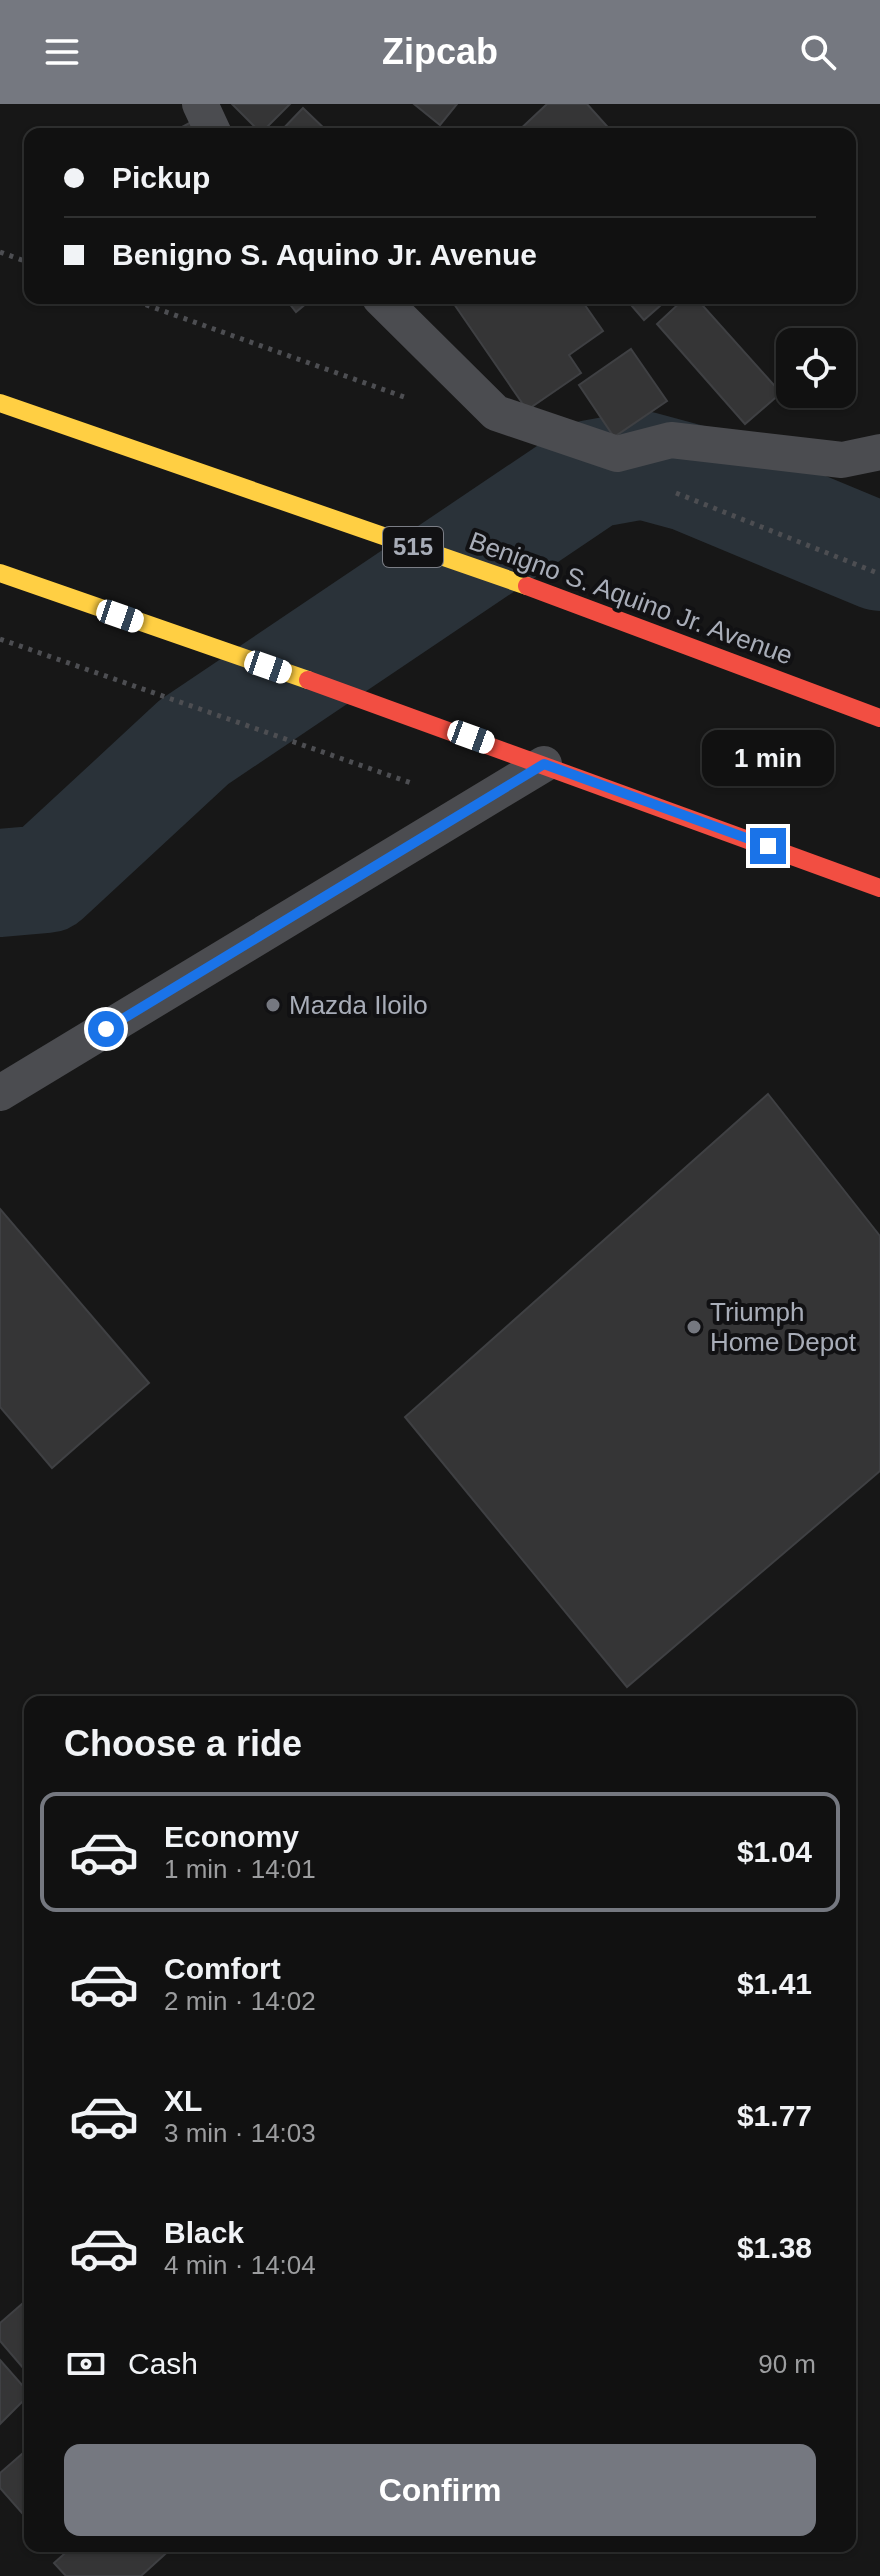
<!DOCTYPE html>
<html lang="en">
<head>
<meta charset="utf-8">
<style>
	:root { --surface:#111; --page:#1e1f1f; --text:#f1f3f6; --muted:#9c9d9f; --line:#303131; --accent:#757880 }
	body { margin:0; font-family:Helvetica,sans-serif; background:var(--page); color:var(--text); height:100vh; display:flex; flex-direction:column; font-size:30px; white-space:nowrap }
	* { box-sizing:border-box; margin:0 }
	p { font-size:26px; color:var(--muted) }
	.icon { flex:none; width:44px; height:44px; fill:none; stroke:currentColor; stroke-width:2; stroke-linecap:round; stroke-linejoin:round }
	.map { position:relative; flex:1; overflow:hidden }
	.sheet { position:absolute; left:24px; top:1592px; width:832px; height:856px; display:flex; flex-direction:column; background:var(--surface); border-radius:16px; box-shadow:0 2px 6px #0004,0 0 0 2px var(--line) }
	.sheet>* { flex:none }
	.top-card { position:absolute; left:24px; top:24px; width:832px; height:176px; border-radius:16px; box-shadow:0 2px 6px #0004,0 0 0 2px var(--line); display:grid; align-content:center; height:176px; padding:0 40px; background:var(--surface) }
	.buttons { position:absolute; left:776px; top:224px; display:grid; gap:16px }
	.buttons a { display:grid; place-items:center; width:80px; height:80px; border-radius:16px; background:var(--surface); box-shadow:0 2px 6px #0004,0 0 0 2px var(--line); font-size:40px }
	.end { position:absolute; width:36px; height:36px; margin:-18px; border:10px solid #1a73e8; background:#fff; box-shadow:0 0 0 4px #fff }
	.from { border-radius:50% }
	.bubble { position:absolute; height:56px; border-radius:16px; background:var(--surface); box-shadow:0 2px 6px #0004,0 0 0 2px var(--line); font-size:26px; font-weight:700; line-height:56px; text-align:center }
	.car { position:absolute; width:24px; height:48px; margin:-24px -12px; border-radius:10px; box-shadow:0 0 6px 2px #0007; background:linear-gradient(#fff 24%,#345 0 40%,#fff 0 76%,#345 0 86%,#fff 0) }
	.top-card b { display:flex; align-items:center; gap:28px; height:76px; font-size:30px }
	.top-card b+b { border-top:2px solid var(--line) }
	.top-card i { width:20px; height:20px; background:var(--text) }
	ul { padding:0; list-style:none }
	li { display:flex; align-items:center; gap:24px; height:120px; margin:0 16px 12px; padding:0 24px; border:4px solid transparent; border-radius:16px }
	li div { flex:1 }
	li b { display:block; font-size:30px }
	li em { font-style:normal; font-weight:700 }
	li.selected { border-color:var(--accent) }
	li>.icon { width:72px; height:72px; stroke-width:1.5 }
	h2 { padding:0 40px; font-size:36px; line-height:96px }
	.pay { display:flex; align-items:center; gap:20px; height:88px; padding:0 40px; font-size:30px }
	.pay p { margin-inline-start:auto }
	.primary-button { display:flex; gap:16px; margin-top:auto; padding:16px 40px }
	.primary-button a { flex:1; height:92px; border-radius:16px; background:var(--accent); color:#fff; font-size:32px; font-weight:700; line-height:92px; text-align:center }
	header { display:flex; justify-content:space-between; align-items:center; height:104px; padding:0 40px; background:var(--accent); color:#fff; font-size:36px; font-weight:700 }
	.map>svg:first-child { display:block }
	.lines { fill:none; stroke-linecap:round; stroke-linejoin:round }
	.river { stroke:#2a3239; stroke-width:108 }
	.building { fill:#353536; stroke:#3f4043; stroke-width:2 }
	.path { stroke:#4d4e52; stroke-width:5; stroke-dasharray:4 6; stroke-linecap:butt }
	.lane { stroke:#4b4c50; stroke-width:36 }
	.slow { stroke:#ffcf43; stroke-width:18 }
	.jam { stroke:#f24e42; stroke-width:18 }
	.route { stroke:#1a73e8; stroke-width:10 }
	.poi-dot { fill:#757880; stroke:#111113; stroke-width:3 }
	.labels { text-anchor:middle; stroke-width:8; stroke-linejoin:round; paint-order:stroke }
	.shield { fill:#111113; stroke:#7b7e86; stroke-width:2 }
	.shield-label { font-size:24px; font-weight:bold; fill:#a8adb8 }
	.street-label { font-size:26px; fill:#a8adb8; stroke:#111113 }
	.poi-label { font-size:26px; fill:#a8adb8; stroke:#111113; text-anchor:start }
</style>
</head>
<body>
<header><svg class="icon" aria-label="menu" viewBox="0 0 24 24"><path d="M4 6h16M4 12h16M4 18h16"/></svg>Zipcab<svg class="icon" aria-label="search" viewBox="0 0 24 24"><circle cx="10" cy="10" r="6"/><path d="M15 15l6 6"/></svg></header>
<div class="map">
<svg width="880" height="2472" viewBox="0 0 880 2472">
	<rect width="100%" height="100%" fill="#171717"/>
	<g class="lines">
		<polyline class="river" points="0,779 46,775 194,638 592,370 642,361 690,374 880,453"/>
	</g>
	<g class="building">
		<polygon points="232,0 290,0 261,29"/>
		<polygon points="414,0 457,0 440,21"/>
		<polygon points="547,0 587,0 614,30 515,30"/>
		<polygon points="303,4 330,30 278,30"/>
		<polygon points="193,17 200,30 169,30"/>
		<polygon points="285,194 313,194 296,208"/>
		<polygon points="462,194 580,194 603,227 569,251 581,269 527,306 454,200"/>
		<polygon points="625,194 669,194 644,216"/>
		<polygon points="685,194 696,194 781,289 745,320 657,220"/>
		<polygon points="631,245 667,297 614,333 579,281"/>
		<polygon points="768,990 880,1132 880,1367 627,1583 405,1313"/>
		<polygon points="0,1105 149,1279 52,1364 0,1303"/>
		<polygon points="30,2193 30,2272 0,2237 0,2219"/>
		<polygon points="0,2256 30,2290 0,2320"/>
		<polygon points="30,2343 30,2418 0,2384 0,2369"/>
		<polygon points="73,2442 174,2442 141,2472 66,2472 54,2459"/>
	</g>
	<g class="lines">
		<g class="path">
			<polyline points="0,148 30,159"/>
			<polyline points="127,194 407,294"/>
			<polyline points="676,389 880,470"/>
			<polyline points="0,535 414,680"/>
		</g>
		<g class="lane">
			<polyline points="200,0 214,30"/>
			<polyline points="380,194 496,309 617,350 671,336 842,356 880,348"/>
			<polyline points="0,989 544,660"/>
		</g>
		<g class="slow">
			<polyline points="0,299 527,482"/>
			<polyline points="0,469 308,576"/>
		</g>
		<g class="jam">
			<polyline points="527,482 880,614"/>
			<polyline points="308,576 880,784"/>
		</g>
	</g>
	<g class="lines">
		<polyline class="route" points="106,925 544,660 768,742"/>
	</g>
	<g class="poi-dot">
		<circle cx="273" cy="901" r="8"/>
		<circle cx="694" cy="1223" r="8"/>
	</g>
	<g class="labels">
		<rect class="shield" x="383" y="423" width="60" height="40" rx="6"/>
		<g class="shield-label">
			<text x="413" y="451">515</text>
		</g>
		<g class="street-label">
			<text transform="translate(631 494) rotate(20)" y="9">Benigno S. Aquino Jr. Avenue</text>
		</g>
		<g class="poi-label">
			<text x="289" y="910">Mazda Iloilo</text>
			<text x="710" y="1217">Triumph<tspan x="710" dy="30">Home Depot</tspan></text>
		</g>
	</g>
</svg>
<div class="buttons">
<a><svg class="icon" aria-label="locate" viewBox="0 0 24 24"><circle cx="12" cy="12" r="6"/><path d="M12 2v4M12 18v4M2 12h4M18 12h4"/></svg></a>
</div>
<i class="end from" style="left:106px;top:925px"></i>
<i class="end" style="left:768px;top:742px"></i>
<div class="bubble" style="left:702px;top:626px;width:132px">1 min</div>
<i class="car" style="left:120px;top:512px;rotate:109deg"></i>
<i class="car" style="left:268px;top:563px;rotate:109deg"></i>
<i class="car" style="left:471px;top:633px;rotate:110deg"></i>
<div class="top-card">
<b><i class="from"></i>Pickup</b>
<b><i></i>Benigno S. Aquino Jr. Avenue</b>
</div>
<section class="sheet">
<h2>Choose a ride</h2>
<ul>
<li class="selected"><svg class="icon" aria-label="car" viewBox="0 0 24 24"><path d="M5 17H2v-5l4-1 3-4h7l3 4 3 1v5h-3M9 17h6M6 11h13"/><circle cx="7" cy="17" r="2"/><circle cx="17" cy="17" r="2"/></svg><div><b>Economy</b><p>1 min · 14:01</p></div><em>$1.04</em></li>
<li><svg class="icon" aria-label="car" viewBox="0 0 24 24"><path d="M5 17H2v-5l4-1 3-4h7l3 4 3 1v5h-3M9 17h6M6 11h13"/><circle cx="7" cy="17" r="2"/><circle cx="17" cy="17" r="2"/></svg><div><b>Comfort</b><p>2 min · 14:02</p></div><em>$1.41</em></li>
<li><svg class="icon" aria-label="car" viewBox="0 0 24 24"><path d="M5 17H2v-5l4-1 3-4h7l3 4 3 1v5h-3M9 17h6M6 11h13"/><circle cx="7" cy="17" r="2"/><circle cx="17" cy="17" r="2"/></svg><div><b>XL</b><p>3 min · 14:03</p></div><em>$1.77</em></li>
<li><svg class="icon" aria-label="car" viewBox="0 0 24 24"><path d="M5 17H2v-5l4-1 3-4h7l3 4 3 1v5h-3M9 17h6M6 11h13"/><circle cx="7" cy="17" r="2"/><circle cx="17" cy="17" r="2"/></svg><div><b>Black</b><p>4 min · 14:04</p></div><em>$1.38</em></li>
</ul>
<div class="pay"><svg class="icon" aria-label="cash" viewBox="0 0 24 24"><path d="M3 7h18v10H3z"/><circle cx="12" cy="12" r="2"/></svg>Cash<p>90 m</p></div>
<div class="primary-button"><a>Confirm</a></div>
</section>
</div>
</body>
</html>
